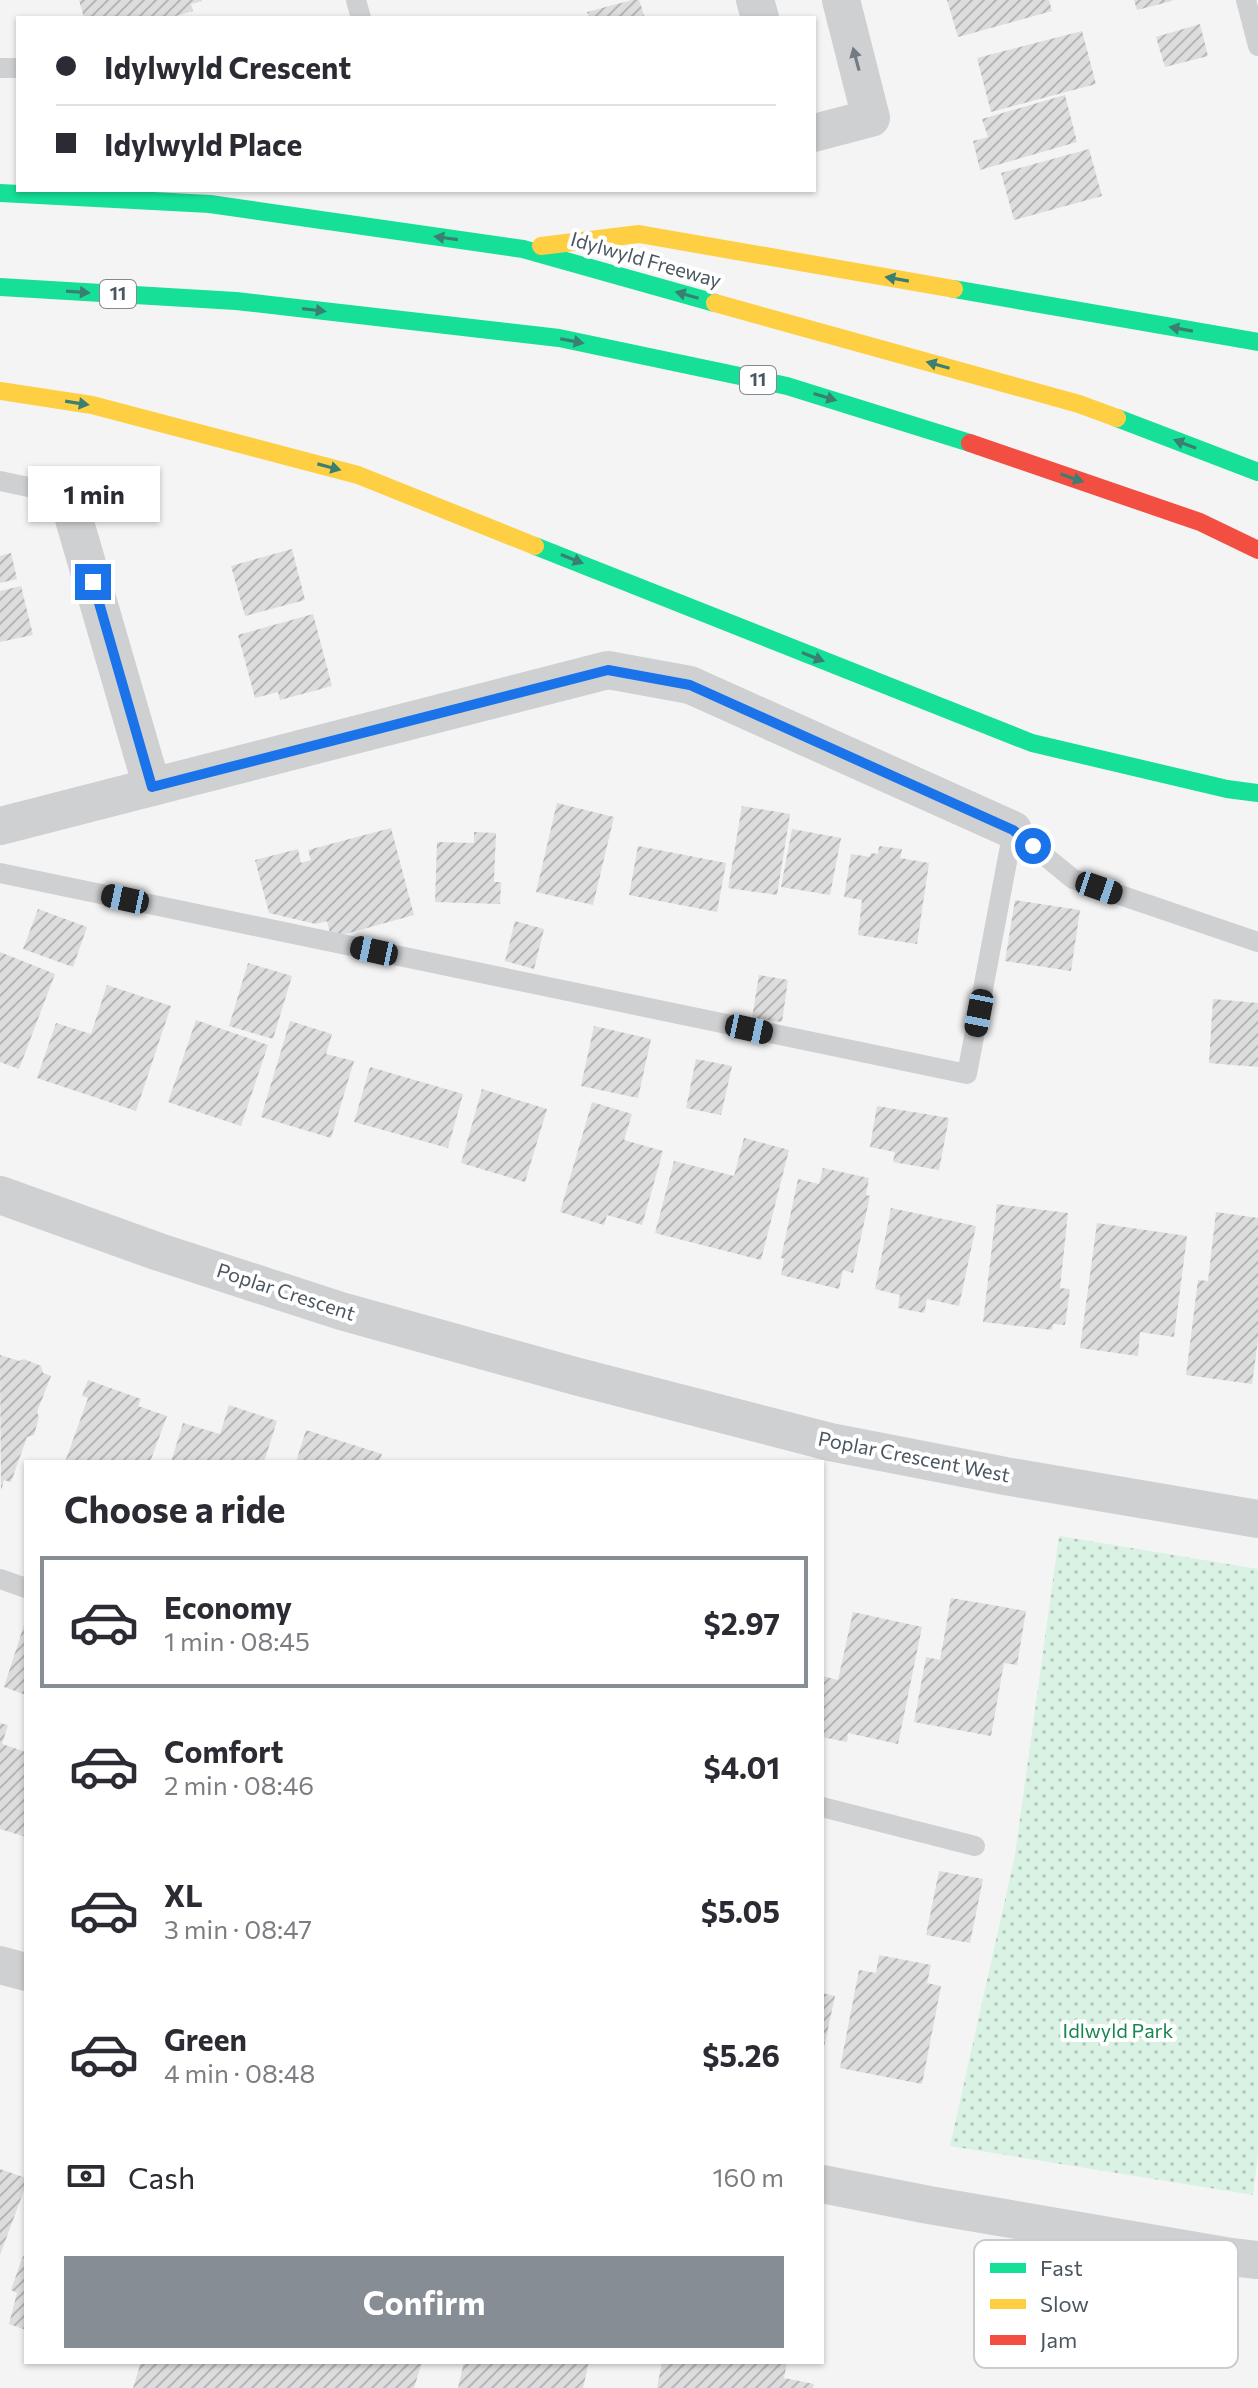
<!DOCTYPE html>
<html lang="en">
<head>
<meta charset="utf-8">
<style>
	:root { --surface:#fff; --page:#f2f2f3; --text:#2b2b33; --muted:#7c7c81; --line:#e1e1e2; --accent:#868d94 }
	body { margin:0; font-family:Commissioner,sans-serif; background:var(--page); color:var(--text); height:100vh; display:flex; flex-direction:column; font-size:30px; white-space:nowrap }
	* { box-sizing:border-box; margin:0 }
	p { font-size:26px; color:var(--muted) }
	.icon { flex:none; width:44px; height:44px; fill:none; stroke:currentColor; stroke-width:2; stroke-linecap:round; stroke-linejoin:round }
	.map { position:relative; flex:1; overflow:hidden }
	.sheet { position:absolute; left:24px; top:1460px; width:800px; height:904px; display:flex; flex-direction:column; background:var(--surface); border-radius:0px; box-shadow:0 2px 6px #0004 }
	.sheet>* { flex:none }
	.hud { position:absolute; left:16px; top:16px; width:800px; height:176px; border-radius:0px; box-shadow:0 2px 6px #0004; display:grid; align-content:center; height:176px; padding:0 40px; background:var(--surface) }
	.end { position:absolute; width:36px; height:36px; margin:-18px; border:10px solid #1a73e8; background:#fff; box-shadow:0 0 0 4px #fff }
	.from { border-radius:50% }
	.bubble { position:absolute; height:56px; border-radius:0px; background:var(--surface); box-shadow:0 2px 6px #0004; font-size:26px; font-weight:700; line-height:56px; text-align:center }
	.car { position:absolute; width:24px; height:48px; margin:-24px -12px; border-radius:10px; box-shadow:0 0 6px 2px #0007; background:linear-gradient(#222 24%,#8ab4d8 0 40%,#222 0 76%,#8ab4d8 0 86%,#222 0) }
	.hud b { display:flex; align-items:center; gap:28px; height:76px; font-size:30px }
	.hud b+b { border-top:2px solid var(--line) }
	.hud i { width:20px; height:20px; background:var(--text) }
	ul { padding:0; list-style:none }
	li { display:flex; align-items:center; gap:24px; height:132px; margin:0 16px 12px; padding:0 24px; border:4px solid transparent; border-radius:0px }
	li div { flex:1 }
	li b { display:block; font-size:30px }
	li em { font-style:normal; font-weight:700 }
	li.selected { border-color:var(--accent) }
	li>.icon { width:72px; height:72px; stroke-width:1.5 }
	h2 { padding:0 40px; font-size:36px; line-height:96px }
	.pay { display:flex; align-items:center; gap:20px; height:88px; padding:0 40px; font-size:30px }
	.pay p { margin-inline-start:auto }
	.primary-button { display:flex; gap:16px; margin-top:auto; padding:16px 40px }
	.primary-button a { flex:1; height:92px; border-radius:0px; background:var(--accent); color:#fff; font-size:32px; font-weight:700; line-height:92px; text-align:center }
	.map>svg:first-child { display:block }
	.grass { fill:url(#grass-dots) }
	.building { fill:url(#building-hatch) }
	.lines { fill:none; stroke-linecap:round; stroke-linejoin:round }
	.lane { stroke:#ced0d2; stroke-width:20 }
	.street { stroke:#ced0d2; stroke-width:38 }
	.fast { stroke:#16e098; stroke-width:18 }
	.slow { stroke:#ffcf43; stroke-width:18 }
	.jam { stroke:#f24e42; stroke-width:18 }
	.oneway { fill:#727b83 }
	.oneway2 { fill:#3a7f72 }
	.route { stroke:#1a73e8; stroke-width:10 }
	.labels { text-anchor:middle; stroke-width:8; stroke-linejoin:round; paint-order:stroke }
	.shield { fill:#fff; stroke:#808990; stroke-width:2 }
	.shield-label { font-size:18px; font-weight:bold; fill:#4a5661 }
	.street-label { font-size:20px; fill:#4a5661; stroke:#fff }
	.park-label { font-size:20px; fill:#17864f; stroke:#fff }
	.key { fill:#fff; stroke:#c9ccd0; stroke-width:2 }
	.key-label { font-size:22px; fill:#4a5661 }
</style>
</head>
<body>
<div class="map">
<svg width="1258" height="2388" viewBox="0 0 1258 2388">
	<defs>
		<pattern id="grass-dots" width="8" height="8" patternUnits="userSpaceOnUse" patternTransform="scale(2)"><rect width="8" height="8" fill="#d9f2e3"/><path d="M2 2h.1M6 6h.1" fill="none" stroke="#b2c7bb" stroke-width="1.8" stroke-linecap="round"/></pattern>
		<pattern id="building-hatch" width="6" height="6" patternUnits="userSpaceOnUse" patternTransform="scale(2)"><rect width="6" height="6" fill="#ddddde"/><path d="M-1 1l2-2M0 6l6-6M5 7l2-2" fill="none" stroke="#b5b6b7"/></pattern>
	</defs>
	<rect width="100%" height="100%" fill="#f4f4f4"/>
	<polygon class="grass" points="1059,1536 1258,1569 1258,2153 1253,2195 950,2146 1015,1855"/>
	<g class="building">
		<polygon points="79,0 202,0 202,1 191,4 193,11 169,18 84,18"/>
		<polygon points="632,0 639,0 645,18 589,18 587,12"/>
		<polygon points="947,0 1049,0 1052,11 958,37"/>
		<polygon points="1134,0 1172,0 1172,1 1137,10"/>
		<polygon points="1200,24 1208,56 1165,67 1156,37"/>
		<polygon points="1082,31 1096,84 991,112 977,58"/>
		<polygon points="1065,95 1077,142 980,170 973,141 988,137 982,119"/>
		<polygon points="1089,149 1102,196 1014,220 1001,173"/>
		<polygon points="292,549 305,600 245,616 231,566"/>
		<polygon points="11,553 17,579 0,583 0,556"/>
		<polygon points="21,586 33,635 0,642 0,591"/>
		<polygon points="313,614 332,686 280,700 278,692 255,698 238,635"/>
		<polygon points="557,803 614,817 593,905 536,892"/>
		<polygon points="742,806 790,814 777,895 728,888"/>
		<polygon points="391,828 414,915 331,938 327,921 316,924 269,913 255,860 298,849 301,863 311,860 308,850"/>
		<polygon points="792,829 841,838 830,895 781,887"/>
		<polygon points="474,832 496,833 494,882 501,882 500,904 435,902 437,842 474,843"/>
		<polygon points="638,846 726,863 717,912 629,895"/>
		<polygon points="879,846 902,849 900,858 929,863 917,944 858,935 862,900 844,897 851,854 870,857 871,853 878,854"/>
		<polygon points="1015,900 1080,910 1071,971 1005,961"/>
		<polygon points="38,909 87,927 73,967 23,949"/>
		<polygon points="515,921 544,929 534,969 505,961"/>
		<polygon points="0,952 55,974 19,1069 0,1062"/>
		<polygon points="248,963 292,976 273,1039 229,1026"/>
		<polygon points="759,975 788,980 782,1022 752,1018"/>
		<polygon points="107,985 171,1006 136,1111 37,1078 56,1023 91,1034"/>
		<polygon points="1213,999 1258,1003 1258,1067 1209,1063"/>
		<polygon points="196,1020 268,1045 241,1126 168,1102"/>
		<polygon points="290,1021 332,1034 326,1054 354,1061 331,1138 261,1117"/>
		<polygon points="594,1026 651,1039 638,1098 581,1086"/>
		<polygon points="696,1059 732,1066 721,1115 686,1108"/>
		<polygon points="370,1067 463,1094 448,1148 354,1122"/>
		<polygon points="482,1089 547,1109 525,1182 461,1163"/>
		<polygon points="592,1102 632,1114 624,1140 663,1151 642,1225 607,1215 604,1225 560,1212"/>
		<polygon points="877,1106 949,1118 939,1170 893,1162 895,1152 870,1147"/>
		<polygon points="744,1138 789,1150 761,1260 655,1233 674,1161 734,1176"/>
		<polygon points="823,1168 869,1178 866,1195 870,1196 853,1273 843,1270 839,1289 781,1275 784,1259 781,1258 798,1179 819,1184"/>
		<polygon points="997,1204 1068,1213 1060,1288 1070,1289 1065,1325 1053,1324 1052,1330 983,1322"/>
		<polygon points="891,1208 976,1226 959,1306 927,1299 924,1313 898,1308 900,1295 875,1289"/>
		<polygon points="1216,1212 1258,1218 1258,1340 1252,1384 1186,1375 1198,1280 1208,1281"/>
		<polygon points="1097,1223 1187,1236 1174,1337 1140,1332 1138,1356 1080,1348"/>
		<polygon points="0,1355 19,1361 24,1359 41,1366 43,1373 51,1376 37,1412 39,1417 34,1435 27,1437 11,1482 4,1480 1,1491"/>
		<polygon points="88,1380 141,1399 138,1406 167,1416 150,1462 65,1462 88,1398 82,1396"/>
		<polygon points="229,1405 277,1421 264,1462 171,1462 183,1423 220,1434"/>
		<polygon points="306,1430 382,1454 379,1462 296,1462"/>
		<polygon points="951,1598 1026,1611 1017,1665 1004,1663 991,1736 914,1722 926,1657 940,1660"/>
		<polygon points="853,1612 922,1627 898,1744 848,1733 847,1742 822,1737 822,1676 838,1680"/>
		<polygon points="25,1622 26,1622 26,1695 4,1687"/>
		<polygon points="0,1723 8,1725 2,1744 26,1752 26,1837 0,1829"/>
		<polygon points="939,1871 983,1879 970,1943 926,1935"/>
		<polygon points="879,1955 931,1965 927,1983 941,1986 922,2084 840,2068 859,1970 876,1973"/>
		<polygon points="822,1993 835,1996 823,2052 822,2052"/>
		<polygon points="0,2169 26,2178 26,2185 0,2255"/>
		<polygon points="23,2256 26,2257 26,2330 9,2324 17,2293 11,2290"/>
		<polygon points="141,2362 422,2362 414,2388 133,2388"/>
		<polygon points="464,2362 589,2362 583,2388 458,2388"/>
		<polygon points="662,2362 787,2362 784,2378 814,2384 813,2388 657,2388"/>
	</g>
	<g class="lines">
		<g class="lane">
			<polyline points="356,0 361,18"/>
			<polyline points="1246,0 1258,46"/>
			<polyline points="0,68 18,68"/>
			<polyline points="0,481 67,495"/>
			<polyline points="0,873 967,1074 1013,830 1073,879 1258,942"/>
			<polyline points="0,1579 26,1588"/>
			<polyline points="822,1807 975,1846"/>
		</g>
		<g class="street">
			<polyline points="755,0 760,18"/>
			<polyline points="814,133 871,118 841,0"/>
			<polyline points="67,495 152,787"/>
			<polyline points="0,826 608,670 690,685 1013,830"/>
			<polyline points="0,1195 159,1252 341,1311 575,1376 830,1442 1005,1476 1258,1519"/>
			<polyline points="0,1965 26,1972"/>
			<polyline points="822,2184 929,2205 1231,2257 1258,2260"/>
		</g>
		<g class="fast">
			<polyline points="0,193 210,204 523,249 715,303"/>
			<polyline points="0,287 236,301 559,338 787,386 970,443"/>
			<polyline points="954,289 1258,342"/>
			<polyline points="1117,418 1258,472"/>
			<polyline points="535,546 1032,743 1227,789 1258,793"/>
		</g>
		<g class="slow">
			<polyline points="541,246 639,234 954,289"/>
			<polyline points="715,303 1079,404 1117,418"/>
			<polyline points="0,391 92,405 358,475 535,546"/>
		</g>
		<polyline class="jam" points="970,443 1200,522 1258,550"/>
	</g>
	<defs><path id="oneway-solid" d="M-6-.8H1V-3.2L6.5 0L1 3.2V.8H-6Z" transform="scale(2)"/></defs>
	<use class="oneway" href="#oneway-solid" transform="translate(856 59) rotate(-105)"/>
	<g class="oneway2">
		<use href="#oneway-solid" transform="translate(446 238) rotate(-172)"/>
		<use href="#oneway-solid" transform="translate(897 279) rotate(-170)"/>
		<use href="#oneway-solid" transform="translate(78 292) rotate(4)"/>
		<use href="#oneway-solid" transform="translate(687 295) rotate(-164)"/>
		<use href="#oneway-solid" transform="translate(314 310) rotate(7)"/>
		<use href="#oneway-solid" transform="translate(1181 329) rotate(-170)"/>
		<use href="#oneway-solid" transform="translate(572 341) rotate(11)"/>
		<use href="#oneway-solid" transform="translate(938 365) rotate(-164)"/>
		<use href="#oneway-solid" transform="translate(825 397) rotate(17)"/>
		<use href="#oneway-solid" transform="translate(77 403) rotate(9)"/>
		<use href="#oneway-solid" transform="translate(1185 444) rotate(-159)"/>
		<use href="#oneway-solid" transform="translate(329 467) rotate(15)"/>
		<use href="#oneway-solid" transform="translate(1072 478) rotate(19)"/>
		<use href="#oneway-solid" transform="translate(572 559) rotate(22)"/>
		<use href="#oneway-solid" transform="translate(813 657) rotate(22)"/>
	</g>
	<g class="lines">
		<polyline class="route" points="93,582 152,787 608,670 690,685 1013,830 1033,846"/>
	</g>
	<g class="labels">
		<g class="shield">
			<rect x="100" y="280" width="36" height="28" rx="6"/>
			<rect x="740" y="366" width="36" height="28" rx="6"/>
		</g>
		<g class="shield-label">
			<text x="118" y="300">11</text>
			<text x="758" y="386">11</text>
		</g>
		<g class="street-label">
			<text transform="translate(646 260) rotate(16)" y="7">Idylwyld Freeway</text>
			<text transform="translate(286 1292) rotate(18)" y="7">Poplar Crescent</text>
			<text transform="translate(914 1457) rotate(11)" y="7">Poplar Crescent West</text>
		</g>
		<g class="park-label">
			<text x="1118" y="2038">Idlwyld Park</text>
		</g>
	</g>
	<rect x="974" y="2240" width="264" height="128" rx="12" class="key"/>
	<rect x="990" y="2263" width="36" height="10" fill="#16e098"/>
	<rect x="990" y="2299" width="36" height="10" fill="#ffcf43"/>
	<rect x="990" y="2335" width="36" height="10" fill="#f24e42"/>
	<g class="key-label">
		<text x="1040" y="2276">Fast</text>
		<text x="1040" y="2312">Slow</text>
		<text x="1040" y="2348">Jam</text>
	</g>
</svg>
<i class="end from" style="left:1033px;top:846px"></i>
<i class="end" style="left:93px;top:582px"></i>
<div class="bubble" style="left:28px;top:466px;width:132px">1 min</div>
<i class="car" style="left:1099px;top:888px;rotate:109deg"></i>
<i class="car" style="left:125px;top:899px;rotate:282deg"></i>
<i class="car" style="left:374px;top:951px;rotate:282deg"></i>
<i class="car" style="left:979px;top:1013px;rotate:191deg"></i>
<i class="car" style="left:749px;top:1029px;rotate:102deg"></i>
<div class="hud">
<b><i class="from"></i>Idylwyld Crescent</b>
<b><i></i>Idylwyld Place</b>
</div>
<section class="sheet">
<h2>Choose a ride</h2>
<ul>
<li class="selected"><svg class="icon" aria-label="car" viewBox="0 0 24 24"><path d="M5 17H2v-5l4-1 3-4h7l3 4 3 1v5h-3M9 17h6M6 11h13"/><circle cx="7" cy="17" r="2"/><circle cx="17" cy="17" r="2"/></svg><div><b>Economy</b><p>1 min · 08:45</p></div><em>$2.97</em></li>
<li><svg class="icon" aria-label="car" viewBox="0 0 24 24"><path d="M5 17H2v-5l4-1 3-4h7l3 4 3 1v5h-3M9 17h6M6 11h13"/><circle cx="7" cy="17" r="2"/><circle cx="17" cy="17" r="2"/></svg><div><b>Comfort</b><p>2 min · 08:46</p></div><em>$4.01</em></li>
<li><svg class="icon" aria-label="car" viewBox="0 0 24 24"><path d="M5 17H2v-5l4-1 3-4h7l3 4 3 1v5h-3M9 17h6M6 11h13"/><circle cx="7" cy="17" r="2"/><circle cx="17" cy="17" r="2"/></svg><div><b>XL</b><p>3 min · 08:47</p></div><em>$5.05</em></li>
<li><svg class="icon" aria-label="car" viewBox="0 0 24 24"><path d="M5 17H2v-5l4-1 3-4h7l3 4 3 1v5h-3M9 17h6M6 11h13"/><circle cx="7" cy="17" r="2"/><circle cx="17" cy="17" r="2"/></svg><div><b>Green</b><p>4 min · 08:48</p></div><em>$5.26</em></li>
</ul>
<div class="pay"><svg class="icon" aria-label="cash" viewBox="0 0 24 24"><path d="M3 7h18v10H3z"/><circle cx="12" cy="12" r="2"/></svg>Cash<p>160 m</p></div>
<div class="primary-button"><a>Confirm</a></div>
</section>
</div>
</body>
</html>
